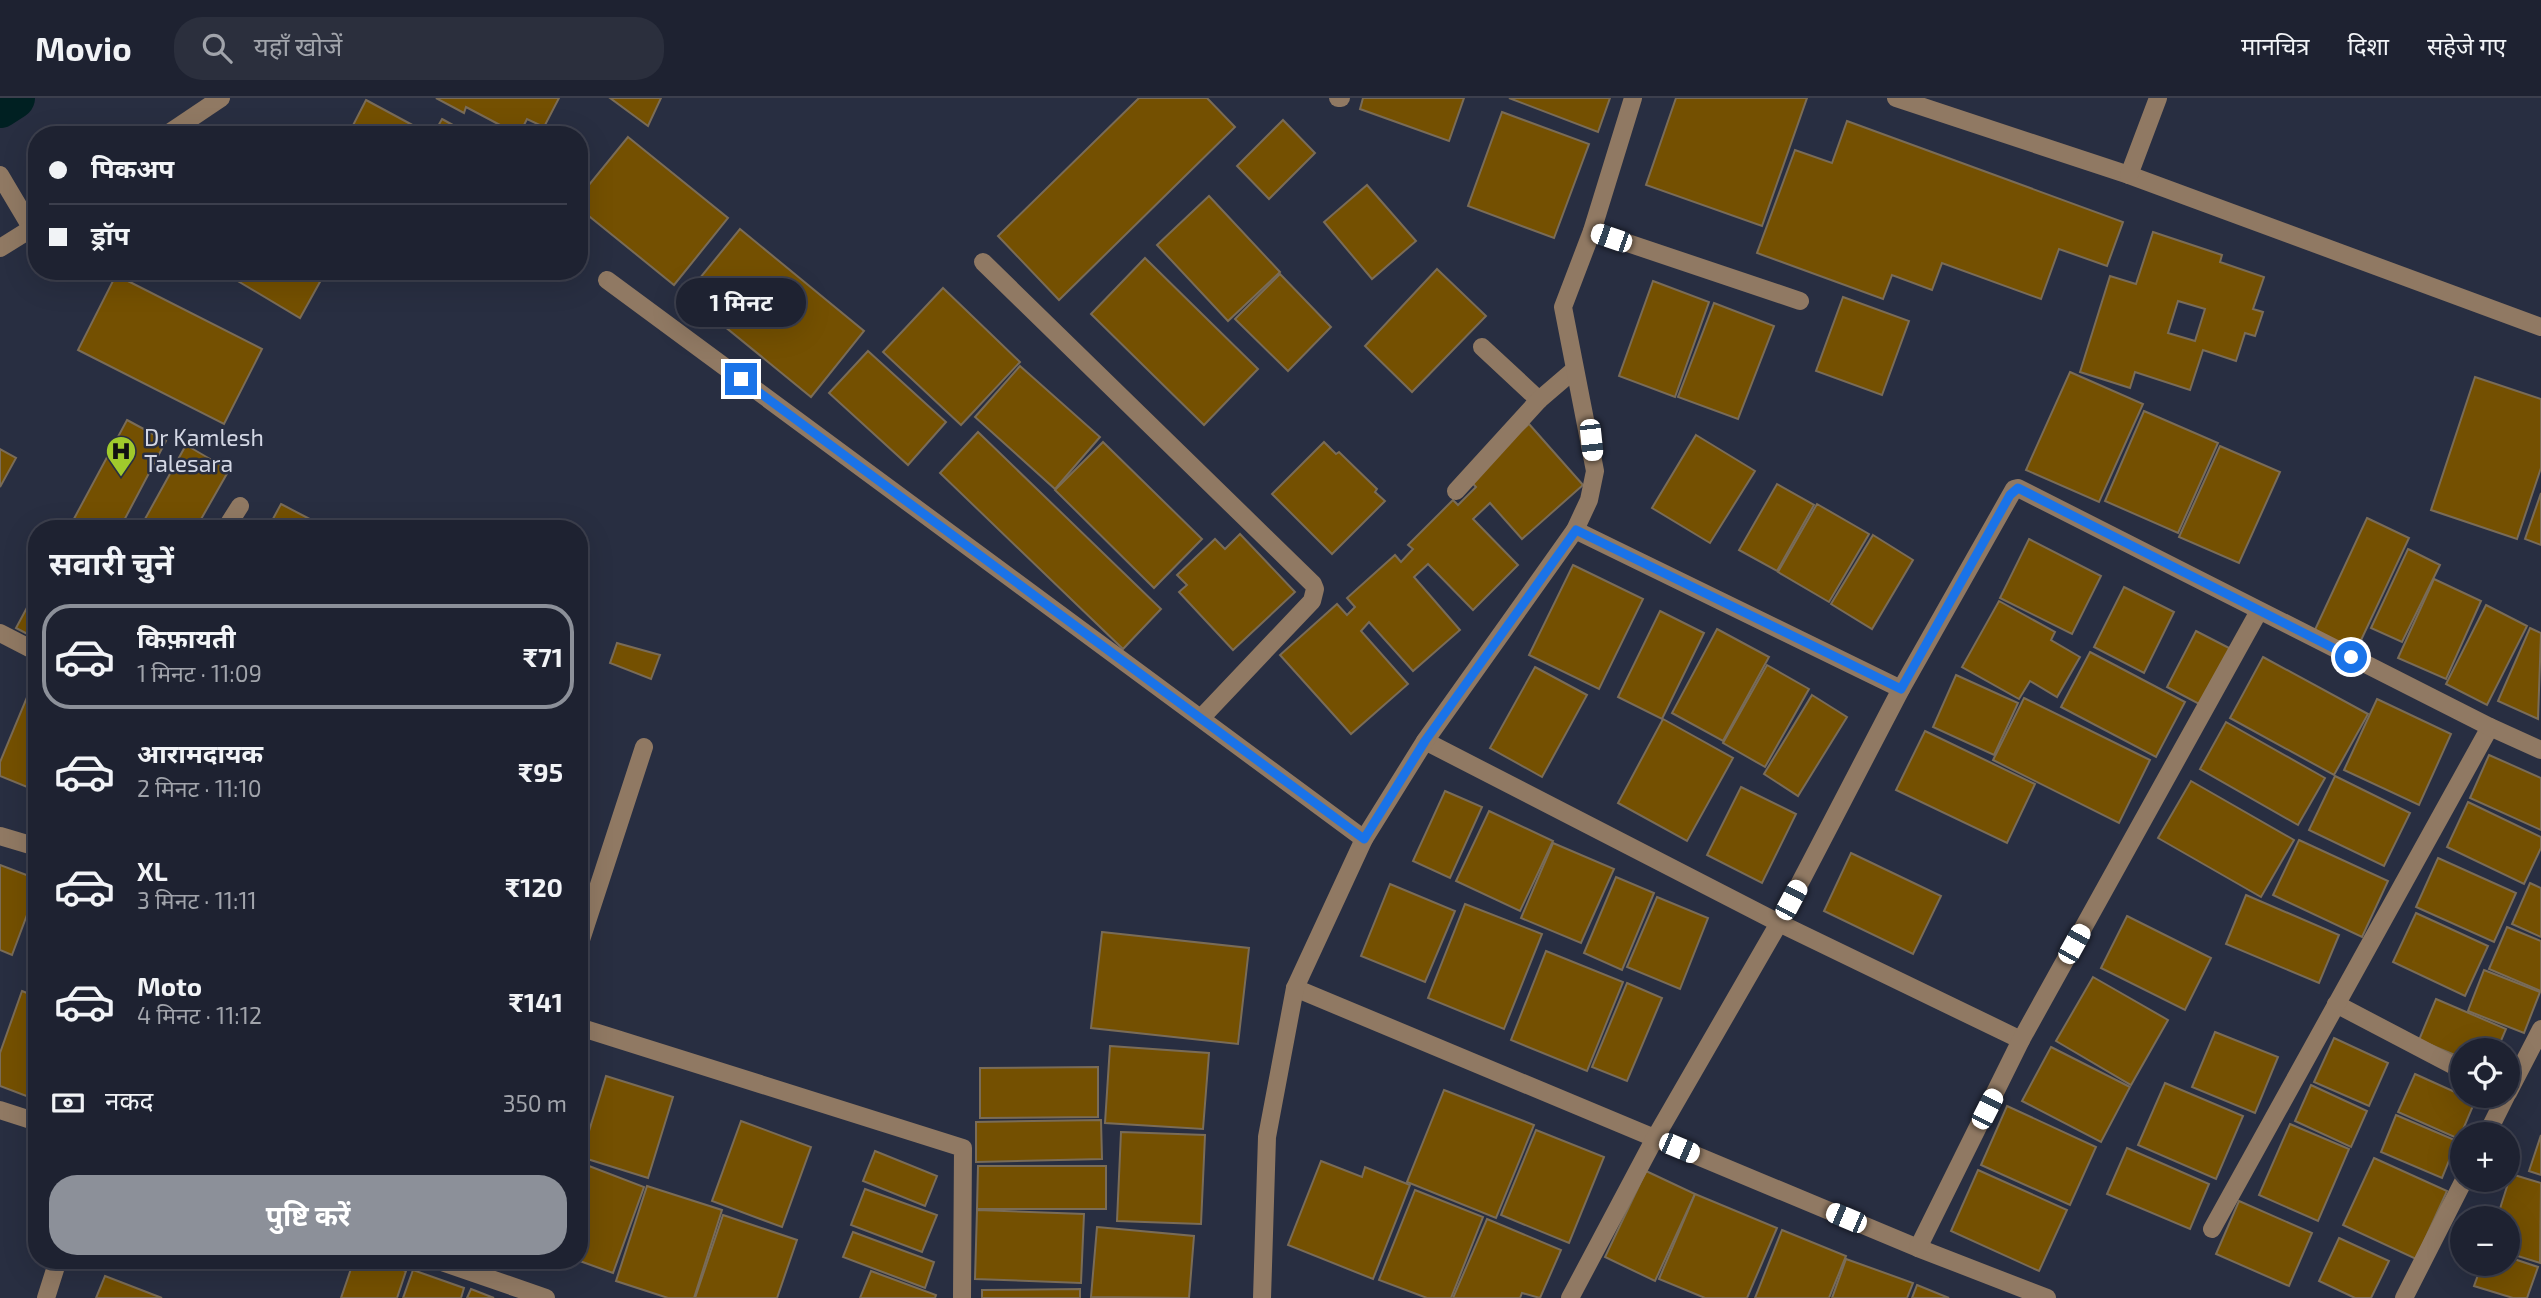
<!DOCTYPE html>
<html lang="hi">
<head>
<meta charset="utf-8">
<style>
	:root { --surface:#1e2231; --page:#2b2f3d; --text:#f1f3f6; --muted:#a1a4ab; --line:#3c3f4d; --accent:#8c9099 }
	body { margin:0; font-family:"Exo 2","Noto Sans Devanagari",sans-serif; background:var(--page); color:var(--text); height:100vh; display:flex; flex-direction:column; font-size:26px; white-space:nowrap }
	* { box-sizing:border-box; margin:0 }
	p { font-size:23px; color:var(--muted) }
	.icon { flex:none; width:38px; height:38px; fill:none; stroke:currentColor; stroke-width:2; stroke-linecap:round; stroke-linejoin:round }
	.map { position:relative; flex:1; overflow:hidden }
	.panel { position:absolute; left:28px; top:422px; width:560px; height:749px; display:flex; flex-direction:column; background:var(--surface); border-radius:28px; box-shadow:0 7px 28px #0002,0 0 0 2px var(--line) }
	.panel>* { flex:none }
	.hud { position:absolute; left:28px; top:28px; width:560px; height:154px; border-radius:28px; box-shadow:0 7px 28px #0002,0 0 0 2px var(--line); display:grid; align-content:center; height:154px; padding:0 21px; background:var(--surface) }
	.fabs { position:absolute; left:2450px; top:940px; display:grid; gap:14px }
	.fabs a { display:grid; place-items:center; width:70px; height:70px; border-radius:50%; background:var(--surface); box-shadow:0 7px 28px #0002,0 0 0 2px var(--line); font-size:35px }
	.end { position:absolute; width:32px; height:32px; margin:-16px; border:9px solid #1a73e8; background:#fff; box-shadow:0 0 0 4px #fff }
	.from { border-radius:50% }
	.bubble { position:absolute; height:49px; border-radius:24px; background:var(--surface); box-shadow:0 7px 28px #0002,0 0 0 2px var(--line); font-size:23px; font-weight:700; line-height:49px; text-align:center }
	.car { position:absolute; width:21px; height:42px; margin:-21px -10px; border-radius:9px; box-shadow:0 0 5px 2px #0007; background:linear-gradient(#fff 24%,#345 0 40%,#fff 0 76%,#345 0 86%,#fff 0) }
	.hud b { display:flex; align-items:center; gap:24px; height:66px; font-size:26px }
	.hud b+b { border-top:2px solid var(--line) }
	.hud i { width:18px; height:18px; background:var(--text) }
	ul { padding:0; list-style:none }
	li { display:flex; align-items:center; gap:21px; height:105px; margin:0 14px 10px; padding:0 7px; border:4px solid transparent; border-radius:28px }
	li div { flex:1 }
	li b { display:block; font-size:26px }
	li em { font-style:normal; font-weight:700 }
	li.current { border-color:var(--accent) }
	li>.icon { width:63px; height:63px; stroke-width:1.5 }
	h2 { padding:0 21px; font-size:32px; line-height:84px }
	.pay { display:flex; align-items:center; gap:18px; height:77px; padding:0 21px; font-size:26px }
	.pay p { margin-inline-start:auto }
	.button { display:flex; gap:14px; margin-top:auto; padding:14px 21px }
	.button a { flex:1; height:80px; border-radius:28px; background:var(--accent); color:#fff; font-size:28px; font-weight:700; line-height:80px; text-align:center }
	header { display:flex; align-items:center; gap:42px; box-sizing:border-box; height:98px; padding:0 35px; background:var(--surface); border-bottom:2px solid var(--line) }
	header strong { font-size:33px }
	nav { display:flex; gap:38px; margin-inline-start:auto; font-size:24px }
	.search { width:490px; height:63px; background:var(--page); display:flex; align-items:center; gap:18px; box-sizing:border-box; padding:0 24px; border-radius:28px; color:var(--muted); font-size:26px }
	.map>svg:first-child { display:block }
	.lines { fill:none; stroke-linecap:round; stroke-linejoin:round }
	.canal { stroke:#002022; stroke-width:42 }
	.building { fill:#745001; stroke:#7a6c57; stroke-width:2; fill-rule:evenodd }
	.minor { stroke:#907963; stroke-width:18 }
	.route { stroke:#1a73e8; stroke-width:9 }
	.labels { text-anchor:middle; stroke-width:5; stroke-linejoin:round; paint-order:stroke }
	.poi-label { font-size:23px; fill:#d3d7e4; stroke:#282e41; text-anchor:start }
</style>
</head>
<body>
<header>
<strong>Movio</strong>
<div class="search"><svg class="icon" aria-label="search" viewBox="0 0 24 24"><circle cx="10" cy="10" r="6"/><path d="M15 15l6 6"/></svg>यहाँ खोजें</div>
<nav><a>मानचित्र</a><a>दिशा</a><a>सहेजे गए</a></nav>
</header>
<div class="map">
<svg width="2541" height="1200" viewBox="0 0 2541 1200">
	<rect width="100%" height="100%" fill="#282e41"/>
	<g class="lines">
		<polyline class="canal" points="0,9 14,0"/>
	</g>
	<g class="building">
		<polygon points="436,0 559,0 544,29 527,21 519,37 466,9 464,15"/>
		<polygon points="610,0 661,0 648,28"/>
		<polygon points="1139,0 1207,0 1235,29 1059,202 998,138"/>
		<polygon points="1363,0 1464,0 1449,43 1360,11"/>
		<polygon points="1509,0 1610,0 1598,34"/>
		<polygon points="1676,0 1807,0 1762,128 1646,87"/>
		<polygon points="366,2 431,37 348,37"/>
		<polygon points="1502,14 1589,46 1554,140 1468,108"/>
		<polygon points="442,21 471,37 433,37"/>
		<polygon points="1283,22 1315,55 1269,101 1237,68"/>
		<polygon points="1847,23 2123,124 2107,168 2059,151 2041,201 1942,165 1932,192 1892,177 1883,201 1757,155 1795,52 1832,65"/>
		<polygon points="628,39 728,120 674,187 579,110 579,99"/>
		<polygon points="1367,87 1416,143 1372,181 1324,124"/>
		<polygon points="1209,98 1280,174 1228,223 1157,147"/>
		<polygon points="740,131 864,233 811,299 686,197"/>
		<path d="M2153 134 2222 157 2220 164 2264 179 2253 211 2263 214 2255 238 2245 235 2236 263 2203 252 2190 292 2135 274 2130 290 2080 274 2110 178 2136 186ZM2178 203 2205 211 2195 243 2168 235Z"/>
		<polygon points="1145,160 1258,271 1204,327 1091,216"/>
		<polygon points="1437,171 1486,218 1412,294 1365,248"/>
		<polygon points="221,173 326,173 300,220"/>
		<polygon points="1280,176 1331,229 1288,273 1235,221"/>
		<polygon points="116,177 262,251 224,326 78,252"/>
		<polygon points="1653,183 1709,204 1675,299 1619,278"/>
		<polygon points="943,190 1020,264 961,327 883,254"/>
		<polygon points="1843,199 1909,223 1882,297 1816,273"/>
		<polygon points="1714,205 1774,228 1738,321 1678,299"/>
		<polygon points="868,253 946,324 908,367 829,295"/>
		<polygon points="1020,268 1100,339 1055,391 975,319"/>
		<polygon points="2070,274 2143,306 2099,404 2026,372"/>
		<polygon points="2475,279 2541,301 2541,370 2517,441 2431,412"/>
		<polygon points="2144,313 2218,345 2178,435 2105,403"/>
		<polygon points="127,322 166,343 120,430 69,430"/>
		<polygon points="1529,326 1583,387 1522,441 1490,405 1473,421 1518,467 1473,512 1428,466 1414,479 1460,532 1413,573 1369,524 1361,533 1408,586 1351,636 1280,557 1337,506 1347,517 1355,509 1347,500 1395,457 1401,464 1413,451 1408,447 1453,402 1458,407 1476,389 1468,380"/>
		<polygon points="978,334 1161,511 1123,551 940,375"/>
		<polygon points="1696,337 1755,373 1710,445 1652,410"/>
		<polygon points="1103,344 1202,441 1154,490 1055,392"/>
		<polygon points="1324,344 1336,356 1339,354 1377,391 1375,394 1385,403 1332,456 1272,396"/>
		<polygon points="186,347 229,372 196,430 140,430"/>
		<polygon points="2220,348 2280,374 2239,465 2179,439"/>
		<polygon points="0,351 16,360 0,389"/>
		<polygon points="1777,386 1814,407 1777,473 1739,452"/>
		<polygon points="2541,395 2541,447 2525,441"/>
		<polygon points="281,406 327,430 268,430"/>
		<polygon points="1817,406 1869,436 1829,504 1778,474"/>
		<polygon points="2367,420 2409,440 2355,555 2313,536"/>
		<polygon points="1240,436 1295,494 1233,552 1179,494 1187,487 1177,477 1215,441 1225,451"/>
		<polygon points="1873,437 1913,462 1872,531 1831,506"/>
		<polygon points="2029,441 2101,478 2072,536 2000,500"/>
		<polygon points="2408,451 2440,467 2402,544 2371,530"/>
		<polygon points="1573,467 1643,501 1599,591 1529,557"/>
		<polygon points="2434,481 2481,503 2446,581 2398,560"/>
		<polygon points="2124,489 2174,514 2144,575 2094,549"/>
		<polygon points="37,491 37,541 16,530"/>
		<polygon points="1999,503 2055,534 2051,542 2080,559 2057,599 2030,583 2019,601 1962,569"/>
		<polygon points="2486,507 2527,528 2487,607 2446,586"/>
		<polygon points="1660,513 1704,535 1662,621 1618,599"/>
		<polygon points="2530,530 2541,535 2538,621 2498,603"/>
		<polygon points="1717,531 1769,559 1723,643 1672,615"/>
		<polygon points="2196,533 2231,551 2201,607 2167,589"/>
		<polygon points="617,545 660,557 651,581 610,565"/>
		<polygon points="2090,554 2185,604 2156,659 2061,609"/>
		<polygon points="2263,559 2368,616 2334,677 2230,620"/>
		<polygon points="1767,567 1809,591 1765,669 1723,645"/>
		<polygon points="1535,569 1587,597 1542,679 1490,650"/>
		<polygon points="1956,577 2018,605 1994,657 1933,629"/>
		<polygon points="30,592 37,595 37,693 0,678 0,664"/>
		<polygon points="1812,597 1847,619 1798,698 1764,676"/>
		<polygon points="2024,600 2150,662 2119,725 1993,662"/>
		<polygon points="2377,601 2451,636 2419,707 2344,672"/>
		<polygon points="1663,621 1733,660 1687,743 1618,705"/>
		<polygon points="2226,624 2325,680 2298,727 2200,671"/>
		<polygon points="1925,633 2035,686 2007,745 1896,692"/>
		<polygon points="2489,657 2541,680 2541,732 2470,700"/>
		<polygon points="2335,678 2410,715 2384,768 2309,732"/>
		<polygon points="2191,683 2294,742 2261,799 2158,740"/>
		<polygon points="1741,689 1796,716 1762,785 1707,757"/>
		<polygon points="1445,693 1482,709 1450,780 1413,763"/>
		<polygon points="2468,704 2541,739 2541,750 2524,786 2447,749"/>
		<polygon points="1489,713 1553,743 1520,813 1456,783"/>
		<polygon points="2299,742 2388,783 2362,839 2273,797"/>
		<polygon points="1553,745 1614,771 1581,845 1521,820"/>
		<polygon points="1851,755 1941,798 1913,856 1824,813"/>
		<polygon points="2438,760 2516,795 2494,844 2416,809"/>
		<polygon points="0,767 37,781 37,790 12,857 0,852"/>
		<polygon points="1616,779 1654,795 1622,872 1584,855"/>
		<polygon points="2530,785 2541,790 2541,839 2512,826"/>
		<polygon points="1390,786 1455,813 1425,884 1361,858"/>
		<polygon points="2246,797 2339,837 2319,885 2226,846"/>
		<polygon points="1657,799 1708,820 1680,891 1627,869"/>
		<polygon points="1465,806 1542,836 1504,931 1428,900"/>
		<polygon points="2416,815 2488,848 2465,898 2393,864"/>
		<polygon points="2127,818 2211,860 2185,912 2101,870"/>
		<polygon points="2507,829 2541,843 2541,893 2489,871"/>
		<polygon points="1102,834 1249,850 1238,946 1091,930"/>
		<polygon points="37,835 37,862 29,860"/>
		<polygon points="1546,853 1623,884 1587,973 1511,942"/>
		<polygon points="2484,872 2540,894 2524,935 2468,913"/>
		<polygon points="2093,879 2168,922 2131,987 2056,943"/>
		<polygon points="1627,885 1662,900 1627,983 1592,969"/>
		<polygon points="22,893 37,899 37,1002 0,988 0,955"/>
		<polygon points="2436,901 2506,931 2497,952 2462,952 2462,960 2419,942"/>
		<polygon points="2215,934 2278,959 2255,1015 2192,989"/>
		<polygon points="2334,940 2388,965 2369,1008 2314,984"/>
		<polygon points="1110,948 1209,955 1203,1031 1105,1025"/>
		<polygon points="2051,949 2130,989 2101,1044 2022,1003"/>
		<polygon points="1098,969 1098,1019 980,1020 980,970"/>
		<polygon points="2415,976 2475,1003 2459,1041 2398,1014"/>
		<polygon points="606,978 673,999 648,1080 581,1059"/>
		<polygon points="2165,985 2243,1018 2216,1081 2138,1047"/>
		<polygon points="2311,987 2367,1013 2351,1049 2295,1023"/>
		<polygon points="1444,992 1534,1027 1496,1120 1407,1084"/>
		<polygon points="2007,1008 2096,1049 2070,1107 1981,1067"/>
		<polygon points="2396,1017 2457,1043 2442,1080 2381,1054"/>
		<polygon points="1101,1022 1102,1061 976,1064 976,1024"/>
		<polygon points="741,1023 811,1049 782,1129 712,1103"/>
		<polygon points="2290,1026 2349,1051 2318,1123 2259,1097"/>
		<polygon points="1536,1032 1604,1059 1569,1145 1501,1117"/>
		<polygon points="1121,1034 1205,1037 1201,1126 1117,1123"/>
		<polygon points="2541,1037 2541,1077 2529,1073"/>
		<polygon points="2127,1050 2209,1086 2190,1131 2107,1096"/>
		<polygon points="875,1053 937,1078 925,1108 863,1083"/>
		<polygon points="2374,1060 2447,1093 2416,1161 2343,1127"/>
		<polygon points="1321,1063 1362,1079 1365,1069 1410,1087 1373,1181 1288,1147"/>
		<polygon points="579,1064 587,1067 579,1088"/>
		<polygon points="589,1068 644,1089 613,1175 577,1162 579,1094"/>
		<polygon points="978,1068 1106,1068 1106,1111 977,1111"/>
		<polygon points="1978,1072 2067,1112 2039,1173 1951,1133"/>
		<polygon points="1646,1073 1695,1096 1655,1183 1605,1159"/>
		<polygon points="2511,1076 2541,1085 2540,1165 2508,1155 2508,1120 2497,1120"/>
		<polygon points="647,1088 722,1112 694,1200 668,1200 616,1183"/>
		<polygon points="865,1091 937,1117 922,1154 851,1127"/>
		<polygon points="1415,1092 1483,1119 1451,1200 1427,1200 1379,1182"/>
		<polygon points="1695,1096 1777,1130 1747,1200 1705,1200 1659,1181"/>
		<polygon points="2239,1103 2312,1135 2289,1188 2216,1156"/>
		<polygon points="977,1112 1084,1116 1081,1185 975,1181"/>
		<polygon points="723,1117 797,1142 777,1200 695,1200"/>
		<polygon points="1487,1121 1561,1152 1540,1200 1522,1195 1520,1200 1453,1200"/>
		<polygon points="1097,1129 1194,1138 1189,1200 1091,1199"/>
		<polygon points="1782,1132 1846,1158 1829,1200 1755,1200"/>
		<polygon points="853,1134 934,1164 925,1190 843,1159"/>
		<polygon points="2339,1140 2389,1163 2371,1200 2355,1200 2319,1183"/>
		<polygon points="2508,1159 2538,1169 2527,1200 2513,1200 2474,1188 2482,1166 2508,1166"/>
		<polygon points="1846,1161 1913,1185 1907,1200 1832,1200"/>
		<polygon points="354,1162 374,1162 406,1173 397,1200 341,1200"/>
		<polygon points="413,1172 464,1190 461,1200 403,1200"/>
		<polygon points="871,1173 936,1197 935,1200 860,1200"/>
		<polygon points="105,1178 162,1200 96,1200"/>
		<polygon points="1917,1187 1949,1200 1912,1200"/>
		<polygon points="471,1191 494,1200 467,1200"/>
		<polygon points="1080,1191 1080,1200 982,1200 982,1192"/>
	</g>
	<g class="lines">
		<g class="minor">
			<polyline points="1338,0 1341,0"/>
			<polyline points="1896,0 2129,77 2541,229"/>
			<polyline points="166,37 221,0"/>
			<polyline points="0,77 32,131"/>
			<polyline points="2129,77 2158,0"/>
			<polyline points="1592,133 1800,203"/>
			<polyline points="0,150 37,127"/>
			<polyline points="983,164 1313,486 1315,491 1312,503 1202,619"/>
			<polyline points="607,182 1364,741"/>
			<polyline points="1482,249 1539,302"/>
			<polyline points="1456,393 1539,302 1574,272"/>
			<polyline points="226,430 240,408"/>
			<polyline points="1575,432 1901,591"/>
			<polyline points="0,535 37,554"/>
			<polyline points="1425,643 1779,825 2021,942"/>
			<polyline points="0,738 37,749"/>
			<polyline points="579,848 644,649"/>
			<polyline points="1295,890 1918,1150 2047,1200"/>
			<polyline points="2336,906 2462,972"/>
			<polyline points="579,929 963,1050 962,1200"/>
			<polyline points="2508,995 2541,931"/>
			<polyline points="0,1012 37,1024"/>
			<polyline points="2487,1036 2506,998"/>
			<polyline points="2212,1131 2490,629"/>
			<polyline points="1918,1150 2021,942 2259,513"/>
			<polyline points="436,1162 546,1200"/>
			<polyline points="46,1200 58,1162"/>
			<polyline points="1262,1200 1267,1039 1295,890 1364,741 1425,643 1575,432 1589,402 1595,373 1563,209 1592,133 1633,0"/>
			<polyline points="1570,1200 1655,1040 1779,825 1901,591 2014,391 2018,390 2490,629 2541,652"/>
			<polyline points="2404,1200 2464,1082"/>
		</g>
	</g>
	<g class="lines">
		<polyline class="route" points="741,281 1364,741 1425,643 1576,432 1901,591 2010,397 2018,390 2351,559"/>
	</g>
	<defs>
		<g id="hospital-pin" transform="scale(1.575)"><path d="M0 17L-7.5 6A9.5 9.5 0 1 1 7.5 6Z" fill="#a0ca2c" stroke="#282e41"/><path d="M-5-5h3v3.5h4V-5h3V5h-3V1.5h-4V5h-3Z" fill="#111"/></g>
	</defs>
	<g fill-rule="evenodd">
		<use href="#hospital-pin" x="121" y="353"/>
	</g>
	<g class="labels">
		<g class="poi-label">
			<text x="144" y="348">Dr Kamlesh<tspan x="144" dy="26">Talesara</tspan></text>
		</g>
	</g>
</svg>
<div class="fabs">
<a><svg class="icon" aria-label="locate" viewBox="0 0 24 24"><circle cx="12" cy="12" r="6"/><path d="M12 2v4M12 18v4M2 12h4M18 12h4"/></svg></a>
<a>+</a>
<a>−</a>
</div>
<i class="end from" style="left:2351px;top:559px"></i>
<i class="end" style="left:741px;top:281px"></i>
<div class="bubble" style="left:676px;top:180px;width:130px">1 मिनट</div>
<i class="car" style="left:1611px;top:140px;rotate:289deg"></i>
<i class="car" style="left:1591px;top:342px;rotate:174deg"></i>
<i class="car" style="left:1791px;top:802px;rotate:28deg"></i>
<i class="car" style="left:2074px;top:846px;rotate:29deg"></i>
<i class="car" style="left:1987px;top:1011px;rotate:27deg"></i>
<i class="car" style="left:1679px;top:1050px;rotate:113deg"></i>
<i class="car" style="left:1846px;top:1120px;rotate:293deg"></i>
<div class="hud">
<b><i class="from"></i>पिकअप</b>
<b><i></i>ड्रॉप</b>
</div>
<section class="panel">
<h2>सवारी चुनें</h2>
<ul>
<li class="current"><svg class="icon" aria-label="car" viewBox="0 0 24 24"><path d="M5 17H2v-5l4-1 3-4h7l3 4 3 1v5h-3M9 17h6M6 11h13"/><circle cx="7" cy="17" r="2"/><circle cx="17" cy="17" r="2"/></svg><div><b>किफ़ायती</b><p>1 मिनट · 11:09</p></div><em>₹71</em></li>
<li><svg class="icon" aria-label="car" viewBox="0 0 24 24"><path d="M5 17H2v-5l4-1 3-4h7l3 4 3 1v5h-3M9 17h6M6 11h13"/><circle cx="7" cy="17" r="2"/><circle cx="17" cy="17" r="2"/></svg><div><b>आरामदायक</b><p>2 मिनट · 11:10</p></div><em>₹95</em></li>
<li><svg class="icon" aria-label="car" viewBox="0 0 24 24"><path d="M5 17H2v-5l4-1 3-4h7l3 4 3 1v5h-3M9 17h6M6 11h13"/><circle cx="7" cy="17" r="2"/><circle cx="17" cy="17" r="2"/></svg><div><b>XL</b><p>3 मिनट · 11:11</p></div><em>₹120</em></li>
<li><svg class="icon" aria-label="car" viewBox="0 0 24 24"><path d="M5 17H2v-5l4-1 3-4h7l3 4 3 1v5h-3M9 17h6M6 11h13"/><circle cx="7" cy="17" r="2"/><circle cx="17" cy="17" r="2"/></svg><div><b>Moto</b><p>4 मिनट · 11:12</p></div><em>₹141</em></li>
</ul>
<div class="pay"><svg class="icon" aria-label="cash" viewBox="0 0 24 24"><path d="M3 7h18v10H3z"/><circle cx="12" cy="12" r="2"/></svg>नकद<p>350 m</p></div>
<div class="button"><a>पुष्टि करें</a></div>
</section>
</div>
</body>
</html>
